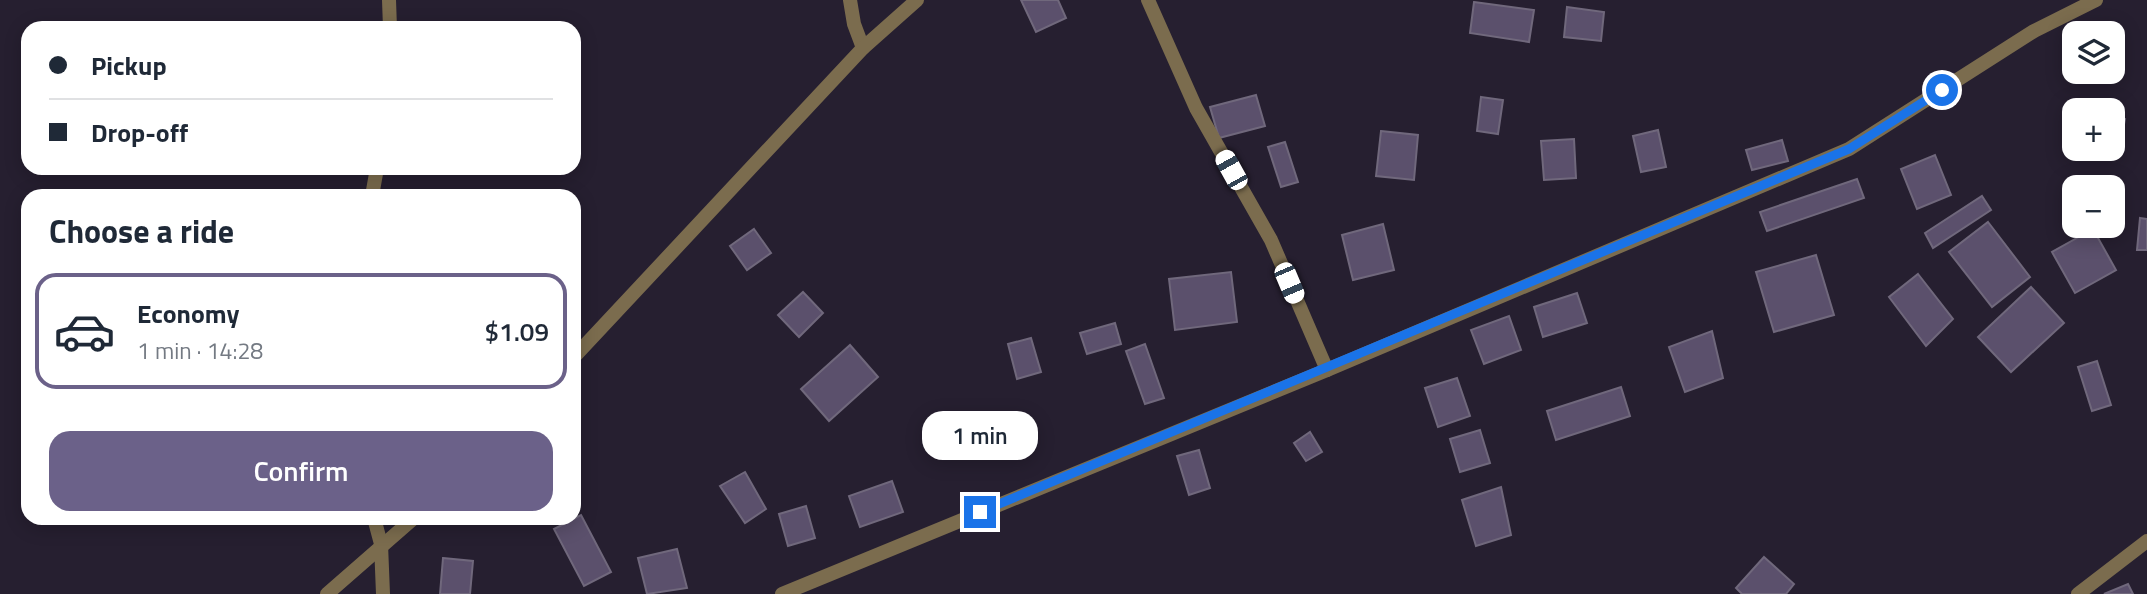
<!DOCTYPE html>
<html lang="en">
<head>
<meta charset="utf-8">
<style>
	:root { --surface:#fff; --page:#f6f6f7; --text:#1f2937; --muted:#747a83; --line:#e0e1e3; --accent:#6b6189 }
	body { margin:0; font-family:"Titillium Web",sans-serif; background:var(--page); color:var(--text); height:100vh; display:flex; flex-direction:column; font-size:26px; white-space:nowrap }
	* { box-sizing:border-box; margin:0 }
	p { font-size:23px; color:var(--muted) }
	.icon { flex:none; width:38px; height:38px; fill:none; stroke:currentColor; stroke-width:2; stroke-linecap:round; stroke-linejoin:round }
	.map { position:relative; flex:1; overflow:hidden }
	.side { position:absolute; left:21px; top:189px; width:560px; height:336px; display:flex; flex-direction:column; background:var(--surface); border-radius:21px; box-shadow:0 4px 18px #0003 }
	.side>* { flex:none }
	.banner { position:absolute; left:21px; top:21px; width:560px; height:154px; border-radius:21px; box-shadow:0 4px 18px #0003; display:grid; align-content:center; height:154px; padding:0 28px; background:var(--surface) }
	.buttons { position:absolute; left:2062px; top:21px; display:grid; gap:14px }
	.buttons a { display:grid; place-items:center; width:63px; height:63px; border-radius:14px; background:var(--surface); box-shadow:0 4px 18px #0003; font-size:35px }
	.end { position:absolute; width:32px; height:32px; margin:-16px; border:9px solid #1a73e8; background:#fff; box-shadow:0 0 0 4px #fff }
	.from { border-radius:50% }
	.bubble { position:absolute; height:49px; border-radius:21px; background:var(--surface); box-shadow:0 4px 18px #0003; font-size:23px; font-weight:600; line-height:49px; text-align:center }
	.car { position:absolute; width:21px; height:42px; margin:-21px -10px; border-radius:9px; box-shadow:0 0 5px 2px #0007; background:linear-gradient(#fff 24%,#345 0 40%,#fff 0 76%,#345 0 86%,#fff 0) }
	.banner b { display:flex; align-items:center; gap:24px; height:66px; font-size:26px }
	.banner b+b { border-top:2px solid var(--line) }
	.banner i { width:18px; height:18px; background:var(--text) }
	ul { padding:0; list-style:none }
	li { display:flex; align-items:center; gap:21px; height:116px; margin:0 14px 10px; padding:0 14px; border:4px solid transparent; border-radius:21px }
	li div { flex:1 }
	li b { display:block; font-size:26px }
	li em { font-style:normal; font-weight:600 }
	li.selected { border-color:var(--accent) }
	li>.icon { width:63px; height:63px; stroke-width:1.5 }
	h2 { padding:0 28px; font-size:32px; line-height:84px }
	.primary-button { display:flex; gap:14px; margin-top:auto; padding:14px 28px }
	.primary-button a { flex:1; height:80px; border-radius:21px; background:var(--accent); color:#fff; font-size:28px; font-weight:600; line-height:80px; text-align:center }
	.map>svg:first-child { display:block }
	.building { fill:#5b506c; stroke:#70687c; stroke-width:2 }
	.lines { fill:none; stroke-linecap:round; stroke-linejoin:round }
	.street { stroke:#7b6c4e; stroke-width:14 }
	.route { stroke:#1a73e8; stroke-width:9 }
</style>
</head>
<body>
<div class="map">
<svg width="2147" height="594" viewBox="0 0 2147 594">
	<rect width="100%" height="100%" fill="#261f30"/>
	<g class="building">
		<polygon points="1021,0 1058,0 1066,18 1036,32"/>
		<polygon points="1474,2 1534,10 1529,42 1470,33"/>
		<polygon points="1567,7 1604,12 1601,41 1564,37"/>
		<polygon points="1256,95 1265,126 1219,138 1210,107"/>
		<polygon points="1481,97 1503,100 1498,134 1477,131"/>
		<polygon points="2112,117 2125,119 2120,145 2112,144"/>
		<polygon points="1658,130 1666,167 1641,172 1633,136"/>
		<polygon points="1381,131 1418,135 1414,180 1376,176"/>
		<polygon points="1574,139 1576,178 1544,180 1541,141"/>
		<polygon points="1782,140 1788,161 1752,170 1746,150"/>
		<polygon points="1285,142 1298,182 1281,187 1268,147"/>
		<polygon points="1935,155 1951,195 1917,209 1901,169"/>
		<polygon points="1857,179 1864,198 1767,231 1760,212"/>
		<polygon points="1982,196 1991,210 1933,248 1925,233"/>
		<polygon points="2140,218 2147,219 2147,250 2137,250"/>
		<polygon points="1988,222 2030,277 1992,307 1949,252"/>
		<polygon points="1383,224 1394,270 1353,280 1342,235"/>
		<polygon points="754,229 771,253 747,270 730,246"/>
		<polygon points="2093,229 2116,270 2075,293 2052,252"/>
		<polygon points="1816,255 1834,315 1774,332 1756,272"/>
		<polygon points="1231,272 1237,322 1175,330 1169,279"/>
		<polygon points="1918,274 1953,319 1926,346 1889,297"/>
		<polygon points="2031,287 2064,323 2011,372 1978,337"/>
		<polygon points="803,292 823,313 799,337 778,315"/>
		<polygon points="1577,293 1587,323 1543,337 1534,307"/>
		<polygon points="1509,316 1521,350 1484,364 1471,330"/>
		<polygon points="1115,323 1121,344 1087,354 1080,333"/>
		<polygon points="1712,331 1723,378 1685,392 1669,347"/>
		<polygon points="1031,338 1041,372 1017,379 1008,344"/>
		<polygon points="1145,344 1164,398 1145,404 1126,351"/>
		<polygon points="850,345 878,377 829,421 801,389"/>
		<polygon points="2097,361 2111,405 2092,411 2078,367"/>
		<polygon points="1457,378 1470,416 1438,427 1425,388"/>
		<polygon points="1621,387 1630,416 1556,440 1547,411"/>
		<polygon points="1480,430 1490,463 1460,472 1450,439"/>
		<polygon points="1310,432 1322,452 1306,461 1294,443"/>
		<polygon points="1199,450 1210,488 1189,495 1177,456"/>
		<polygon points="745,472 766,509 745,523 720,486"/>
		<polygon points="892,481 903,512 860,527 849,496"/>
		<polygon points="1501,487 1511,535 1476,546 1462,500"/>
		<polygon points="806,506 815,538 788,546 779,514"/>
		<polygon points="581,515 611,572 584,586 554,529"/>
		<polygon points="677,549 687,588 647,594 638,558"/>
		<polygon points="1764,557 1794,584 1786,594 1742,594 1736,588"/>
		<polygon points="443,558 473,561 470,594 440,594"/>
		<polygon points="2128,584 2133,594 2104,594"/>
	</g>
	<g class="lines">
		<g class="street">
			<polyline points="389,0 390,28"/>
			<polyline points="850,0 854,24 863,48"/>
			<polyline points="1148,0 1196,108 1271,240 1327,370"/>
			<polyline points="372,196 377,168"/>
			<polyline points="574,357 863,48 917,0"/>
			<polyline points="374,518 381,544 383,594"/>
			<polyline points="327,594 414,518"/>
			<polyline points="782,594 1327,370 1849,149 2034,31 2096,0"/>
			<polyline points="2078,594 2147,541"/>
		</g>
	</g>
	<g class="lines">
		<polyline class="route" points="980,512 1849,149 1942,90"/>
	</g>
</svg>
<div class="buttons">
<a><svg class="icon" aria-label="layers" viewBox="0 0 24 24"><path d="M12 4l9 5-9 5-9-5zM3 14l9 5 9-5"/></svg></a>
<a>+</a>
<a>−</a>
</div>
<i class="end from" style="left:1942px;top:90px"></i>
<i class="end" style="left:980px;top:512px"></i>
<div class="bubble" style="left:922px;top:411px;width:116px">1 min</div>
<i class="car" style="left:1231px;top:170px;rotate:331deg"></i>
<i class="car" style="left:1289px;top:283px;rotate:157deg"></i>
<div class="banner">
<b><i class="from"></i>Pickup</b>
<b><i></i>Drop-off</b>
</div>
<section class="side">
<h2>Choose a ride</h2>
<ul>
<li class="selected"><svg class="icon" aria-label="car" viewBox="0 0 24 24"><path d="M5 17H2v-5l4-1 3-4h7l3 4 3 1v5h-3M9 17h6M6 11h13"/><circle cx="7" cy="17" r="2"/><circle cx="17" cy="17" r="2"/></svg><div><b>Economy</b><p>1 min · 14:28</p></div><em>$1.09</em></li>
</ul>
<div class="primary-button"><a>Confirm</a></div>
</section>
</div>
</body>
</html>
